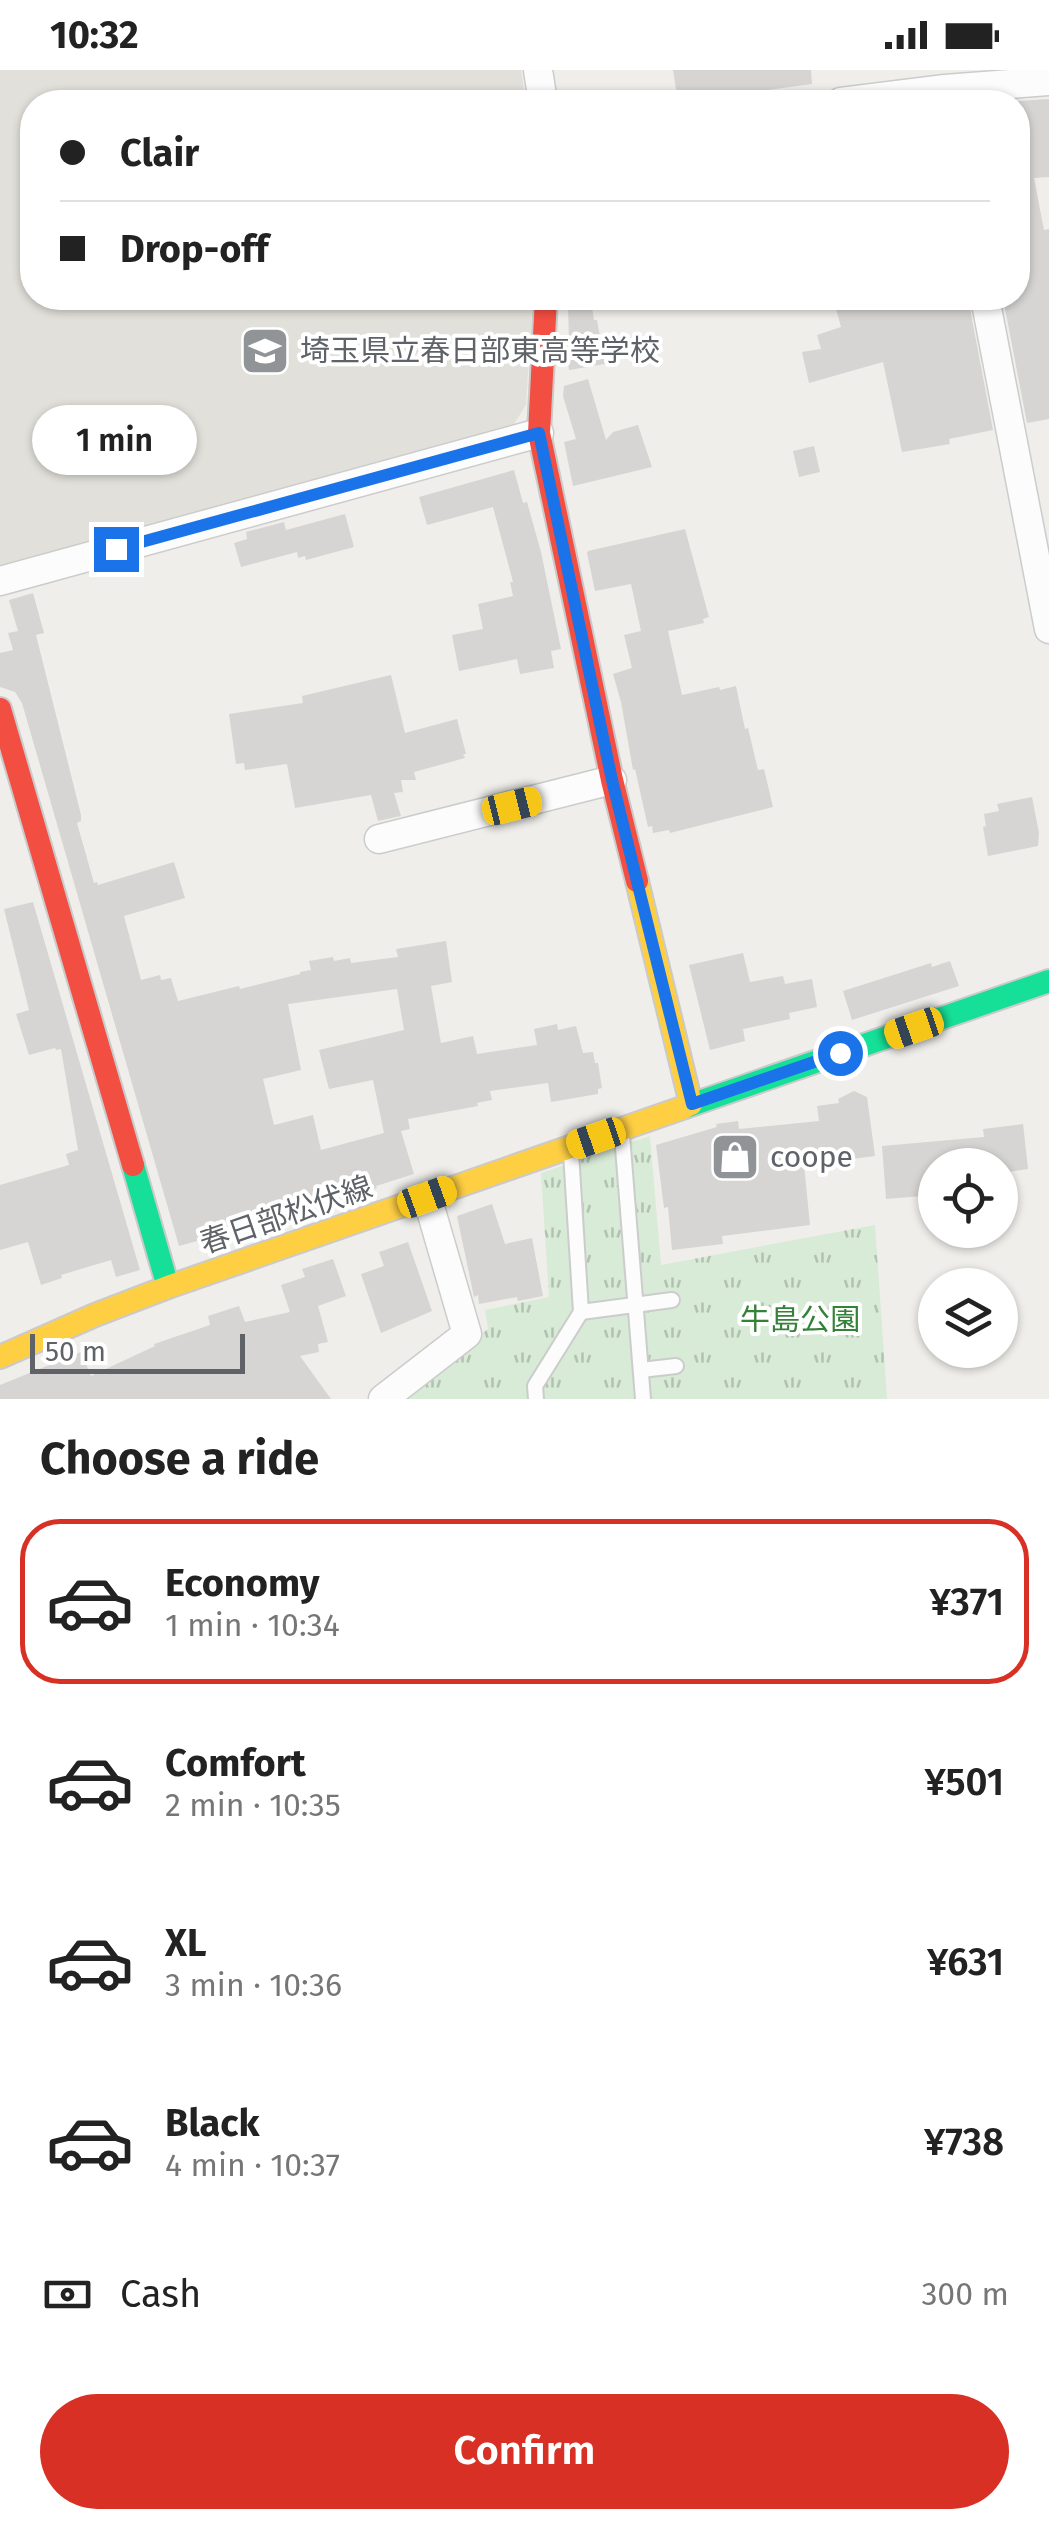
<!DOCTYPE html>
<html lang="en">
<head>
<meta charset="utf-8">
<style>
	:root { --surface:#fff; --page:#f6f6f6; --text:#222; --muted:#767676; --line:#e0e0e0; --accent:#d93025 }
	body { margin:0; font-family:"Fira Sans","Noto Sans JP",sans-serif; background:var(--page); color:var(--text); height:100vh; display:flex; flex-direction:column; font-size:38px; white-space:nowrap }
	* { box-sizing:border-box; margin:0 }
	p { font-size:32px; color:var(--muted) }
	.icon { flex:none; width:55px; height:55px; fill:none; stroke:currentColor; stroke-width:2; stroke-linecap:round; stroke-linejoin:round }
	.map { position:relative; height:1329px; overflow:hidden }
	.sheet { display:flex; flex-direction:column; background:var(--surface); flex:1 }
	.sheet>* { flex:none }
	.top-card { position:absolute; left:20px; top:20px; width:1010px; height:220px; border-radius:40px; box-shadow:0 2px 8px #0004; display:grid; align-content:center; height:220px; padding:0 40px; background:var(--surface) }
	.buttons { position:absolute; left:918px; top:1078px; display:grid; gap:20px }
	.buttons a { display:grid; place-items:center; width:100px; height:100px; border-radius:50%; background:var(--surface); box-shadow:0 2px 8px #0004; font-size:50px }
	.scale { position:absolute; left:30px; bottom:25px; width:215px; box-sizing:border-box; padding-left:10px; border:5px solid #5f6368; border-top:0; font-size:28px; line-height:35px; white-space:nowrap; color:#5f6368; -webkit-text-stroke:8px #fff; paint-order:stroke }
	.end { position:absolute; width:45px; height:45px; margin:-22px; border:12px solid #1a73e8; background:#fff; box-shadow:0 0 0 5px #fff }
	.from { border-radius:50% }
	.bubble { position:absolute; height:70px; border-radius:35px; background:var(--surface); box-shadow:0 2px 8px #0004; font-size:32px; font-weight:600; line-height:70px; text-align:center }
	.car { position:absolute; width:30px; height:60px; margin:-30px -15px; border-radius:12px; box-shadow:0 0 8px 2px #0007; background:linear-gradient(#f5c518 24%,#345 0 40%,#f5c518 0 76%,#345 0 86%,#f5c518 0) }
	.top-card b { display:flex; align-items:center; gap:35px; height:95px; font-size:38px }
	.top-card b+b { border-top:2px solid var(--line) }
	.top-card i { width:25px; height:25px; background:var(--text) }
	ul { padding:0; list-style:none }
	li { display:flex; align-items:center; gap:30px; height:165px; margin:0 20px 15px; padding:0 20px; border:5px solid transparent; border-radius:40px }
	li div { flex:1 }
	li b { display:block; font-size:38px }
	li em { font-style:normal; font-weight:600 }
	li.on { border-color:var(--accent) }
	li>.icon { width:90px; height:90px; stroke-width:1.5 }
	h2 { padding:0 40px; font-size:45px; line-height:120px }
	.pay { display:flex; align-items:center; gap:25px; height:110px; padding:0 40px; font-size:38px }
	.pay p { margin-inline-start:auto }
	.primary-button { display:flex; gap:20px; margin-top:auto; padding:20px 40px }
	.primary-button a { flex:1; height:115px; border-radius:60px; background:var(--accent); color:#fff; font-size:40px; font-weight:600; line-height:115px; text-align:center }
	.status { display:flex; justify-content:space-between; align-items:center; height:70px; padding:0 50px; background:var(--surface); direction:ltr }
	.status svg { height:28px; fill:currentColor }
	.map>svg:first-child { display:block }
	.education { fill:#e2e0da }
	.park { fill:url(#park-tufts) }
	.building { fill:#d6d5d3; fill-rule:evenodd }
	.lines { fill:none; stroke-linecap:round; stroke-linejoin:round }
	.lane-casing { stroke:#cbcccc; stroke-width:18 }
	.street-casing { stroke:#cbcccc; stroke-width:31 }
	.fast-casing { stroke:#cacacb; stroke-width:26 }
	.slow-casing { stroke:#cacacb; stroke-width:26 }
	.jam-casing { stroke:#cacacb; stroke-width:26 }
	.lane { stroke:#fdfcfc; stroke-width:14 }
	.street { stroke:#fdfcfc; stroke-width:28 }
	.fast { stroke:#16e098; stroke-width:22 }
	.slow { stroke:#ffcf43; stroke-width:22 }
	.jam { stroke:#f24e42; stroke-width:22 }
	.route { stroke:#1a73e8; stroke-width:12 }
	.labels { text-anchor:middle; stroke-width:8; stroke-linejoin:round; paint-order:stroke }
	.poi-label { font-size:30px; fill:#5f6368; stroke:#fff; text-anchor:start }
	.street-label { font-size:30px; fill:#5f6368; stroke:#fff }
	.park-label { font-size:30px; fill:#348238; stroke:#fff }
</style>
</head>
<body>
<div class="status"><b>10:32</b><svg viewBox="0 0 49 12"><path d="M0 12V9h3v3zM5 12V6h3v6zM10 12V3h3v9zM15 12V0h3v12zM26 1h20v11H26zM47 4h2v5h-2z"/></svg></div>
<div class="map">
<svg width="1049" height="1329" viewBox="0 0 1049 1329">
	<defs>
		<pattern id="park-tufts" width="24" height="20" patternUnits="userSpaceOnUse" patternTransform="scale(2.5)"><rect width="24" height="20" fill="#d8ebd6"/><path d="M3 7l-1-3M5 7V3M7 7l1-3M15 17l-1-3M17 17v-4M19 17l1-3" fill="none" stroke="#b2c2b1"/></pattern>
	</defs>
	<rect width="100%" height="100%" fill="#efeeea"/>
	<polygon class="education" points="0,0 521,0 526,32 32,32 32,228 533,228 526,335 512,357 0,496"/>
	<polygon class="park" points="650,1066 661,1195 875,1155 887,1329 398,1329 488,1259 485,1240 549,1227 541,1103"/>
	<g class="building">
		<polygon points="673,0 811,0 812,14 678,32"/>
		<polygon points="1049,29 1049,107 1034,108 1044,160 1049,159 1049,349 1027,353 1003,228 1018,228 1018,31"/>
		<polygon points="833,228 968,228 993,360 949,369 950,374 902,382 883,292 809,313 802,282 821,279 817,265 841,257"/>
		<polygon points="591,232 594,250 597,250 605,294 569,300 566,279 566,271 569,270 568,236"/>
		<polygon points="588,309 606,370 613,362 638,355 652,397 573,416 564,372 576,369 563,326 564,316"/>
		<polygon points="814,376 820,402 799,407 793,381"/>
		<polygon points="514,400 523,433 527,432 541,482 561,579 551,581 554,598 520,604 517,589 459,601 452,565 483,559 478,534 513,526 510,512 513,512 493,437 427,455 419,427"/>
		<polygon points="345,444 354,477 306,490 305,486 298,488 297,482 241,497 234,473 247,469 246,462 284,452 286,460"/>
		<polygon points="685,459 709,547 703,549 704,553 668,561 682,625 719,617 720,620 736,616 745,659 748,658 758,700 764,699 773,737 670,763 669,760 653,763 652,756 648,757 635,699 633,700 621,632 613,604 632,598 624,565 641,561 631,514 595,521 587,483 588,481"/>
		<path d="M33 523 44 563 36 565 81 745V751L77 753 94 813 97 812 98 815 174 792 185 828 124 846 141 910 160 905 161 910 171 908 178 931 239 916 240 919 300 904V902L311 900 309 891 333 887 334 891 350 888 351 893 398 887 396 879 446 871 452 912 431 916 441 973 473 966 477 984 537 975 534 959 557 954 558 960 576 956 583 983 593 982 595 993H598L602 1018 598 1019V1024L551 1032 548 1013 490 1021 492 1030 477 1033 478 1036 408 1049 410 1059 401 1061 414 1104 376 1116 377 1118 356 1124 355 1121 297 1136 296 1133 238 1148 241 1159 179 1176 22 633 15 622 0 617V583L13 580 8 563 18 561 9 530ZM397 919 404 960 319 980 329 1019 373 1010 384 1063 321 1080 313 1045 274 1055 263 1009 301 1000 288 934Z"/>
		<polygon points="391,605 405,663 457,649 466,684 463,684 465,688 414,702 416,710 401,710 403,722 394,723 401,746 378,751 371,725 295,738 287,694 245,700 244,693 236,694 229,644 303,633 302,626"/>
		<polygon points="1032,727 1039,763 1038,776 988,786 983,757 986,756 984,744 999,741 997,734"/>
		<polygon points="33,832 140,1200 116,1207 111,1190 61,1205 62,1208 41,1215 28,1172 0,1180 0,1115 69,1095 66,1084 78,1080 61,979 56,980 55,978 29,985 16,944 29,940 4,839"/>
		<polygon points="743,883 750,912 783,906 785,914 812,909 817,937 789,943 790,949 743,959 745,971 710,980 689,895"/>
		<polygon points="950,891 959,916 852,950 843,921 931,893 932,897"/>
		<polygon points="854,1021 867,1027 875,1086 804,1095 810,1155 722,1166 723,1174 672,1180 668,1137 664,1138 656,1075 717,1057 716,1054 738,1051 739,1059 819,1051 817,1036 839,1033 838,1029"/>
		<polygon points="1023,1054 1028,1099 1000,1103 1000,1095 935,1095 935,1125 886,1129 882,1076 984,1067 983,1059"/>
		<polygon points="492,1134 505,1174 532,1168 543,1226 518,1231 517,1227 479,1234 478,1225 474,1227 457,1146"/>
		<polygon points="408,1172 432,1241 381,1263 361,1204 384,1196 379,1182"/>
		<polygon points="333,1189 346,1226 318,1236 328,1272 318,1274 319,1282 300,1286 331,1329 0,1329 0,1315 81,1282 91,1306 155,1276 154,1274 210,1255 208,1246 239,1236 245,1252 290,1242 281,1215 305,1207 302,1199"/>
	</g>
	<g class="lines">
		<g class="lane-casing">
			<g id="lane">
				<polyline points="622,1065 643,1329"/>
				<polyline points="581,1242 672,1230"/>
				<polyline points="641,1300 676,1296"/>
				<polyline points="536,1329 535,1316 581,1242 571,1083"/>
			</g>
		</g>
		<g class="street-casing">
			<g id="street">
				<polyline points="538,0 543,32"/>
				<polyline points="841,32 945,19 1049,11"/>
				<polyline points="985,228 1049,559"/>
				<polyline points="0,511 539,363"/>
				<polyline points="379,769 612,710"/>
				<polyline points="383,1329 467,1264 427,1127"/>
			</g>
		</g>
		<g class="fast-casing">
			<g id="fast">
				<polyline points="685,1037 1049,911"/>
				<polyline points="133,1095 168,1217"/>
			</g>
		</g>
		<g class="slow-casing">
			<g id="slow">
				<polyline points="637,811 691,1034"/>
				<polyline points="0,1287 95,1245 168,1217 685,1037"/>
			</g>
		</g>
		<g class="jam-casing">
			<g id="jam">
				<polyline points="546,228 539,363 612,710 637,811"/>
				<polyline points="0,639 133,1095"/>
			</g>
		</g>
		<use href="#lane" class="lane"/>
		<use href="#street" class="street"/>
		<use href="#fast" class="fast"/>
		<use href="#slow" class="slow"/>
		<use href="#jam" class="jam"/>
	</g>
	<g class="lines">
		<polyline class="route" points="116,479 539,363 612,710 692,1034 840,983"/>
	</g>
	<defs>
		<g id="school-square" transform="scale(2.5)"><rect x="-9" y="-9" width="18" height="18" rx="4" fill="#919496" stroke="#fff"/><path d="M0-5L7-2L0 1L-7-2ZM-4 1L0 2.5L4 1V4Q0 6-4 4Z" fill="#fff"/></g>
		<g id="shop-square" transform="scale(2.5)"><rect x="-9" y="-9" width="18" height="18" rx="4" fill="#919496" stroke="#fff"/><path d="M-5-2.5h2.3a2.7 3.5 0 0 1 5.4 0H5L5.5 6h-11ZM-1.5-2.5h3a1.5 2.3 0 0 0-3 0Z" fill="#fff"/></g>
	</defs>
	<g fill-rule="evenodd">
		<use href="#school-square" x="265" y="281"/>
		<use href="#shop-square" x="735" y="1087"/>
	</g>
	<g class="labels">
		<g class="poi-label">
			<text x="300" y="291">埼玉県立春日部東高等学校</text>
			<text x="770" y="1097">coope</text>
		</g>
		<g class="street-label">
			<text transform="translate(286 1145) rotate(-19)" y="10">春日部松伏線</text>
		</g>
		<g class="park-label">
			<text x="800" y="1260">牛島公園</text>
		</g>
	</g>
</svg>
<div class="buttons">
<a><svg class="icon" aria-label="locate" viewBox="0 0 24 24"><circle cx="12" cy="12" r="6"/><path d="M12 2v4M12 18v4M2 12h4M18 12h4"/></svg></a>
<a><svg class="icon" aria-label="layers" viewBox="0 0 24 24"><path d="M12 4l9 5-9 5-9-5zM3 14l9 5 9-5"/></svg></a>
</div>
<div class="scale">50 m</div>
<i class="end from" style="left:840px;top:983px"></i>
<i class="end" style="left:116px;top:479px"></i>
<div class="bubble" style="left:32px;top:335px;width:165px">1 min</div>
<i class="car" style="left:512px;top:736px;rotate:76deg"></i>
<i class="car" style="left:914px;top:958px;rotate:251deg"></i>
<i class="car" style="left:596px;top:1068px;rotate:251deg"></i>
<i class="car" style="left:427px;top:1127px;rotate:70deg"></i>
<div class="top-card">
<b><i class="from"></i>Clair</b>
<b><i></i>Drop-off</b>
</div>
</div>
<section class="sheet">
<h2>Choose a ride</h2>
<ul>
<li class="on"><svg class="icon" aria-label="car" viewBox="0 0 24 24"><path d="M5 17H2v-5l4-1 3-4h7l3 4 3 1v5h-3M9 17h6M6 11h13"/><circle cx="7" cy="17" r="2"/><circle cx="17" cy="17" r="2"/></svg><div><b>Economy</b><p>1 min · 10:34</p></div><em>¥371</em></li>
<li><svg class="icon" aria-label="car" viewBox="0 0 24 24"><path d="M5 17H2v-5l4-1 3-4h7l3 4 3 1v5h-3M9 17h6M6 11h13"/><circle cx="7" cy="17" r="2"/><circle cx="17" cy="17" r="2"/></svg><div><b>Comfort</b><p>2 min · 10:35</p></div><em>¥501</em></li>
<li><svg class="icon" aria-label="car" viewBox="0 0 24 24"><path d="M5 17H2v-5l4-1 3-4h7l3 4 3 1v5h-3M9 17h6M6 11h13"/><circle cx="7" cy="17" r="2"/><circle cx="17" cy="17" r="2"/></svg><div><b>XL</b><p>3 min · 10:36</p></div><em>¥631</em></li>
<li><svg class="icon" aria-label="car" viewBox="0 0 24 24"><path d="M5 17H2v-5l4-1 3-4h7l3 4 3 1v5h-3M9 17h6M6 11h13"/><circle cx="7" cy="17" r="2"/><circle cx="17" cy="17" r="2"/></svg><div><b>Black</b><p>4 min · 10:37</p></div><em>¥738</em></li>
</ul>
<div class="pay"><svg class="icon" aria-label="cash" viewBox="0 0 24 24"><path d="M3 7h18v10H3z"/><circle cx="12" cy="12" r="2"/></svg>Cash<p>300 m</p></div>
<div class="primary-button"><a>Confirm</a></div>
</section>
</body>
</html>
